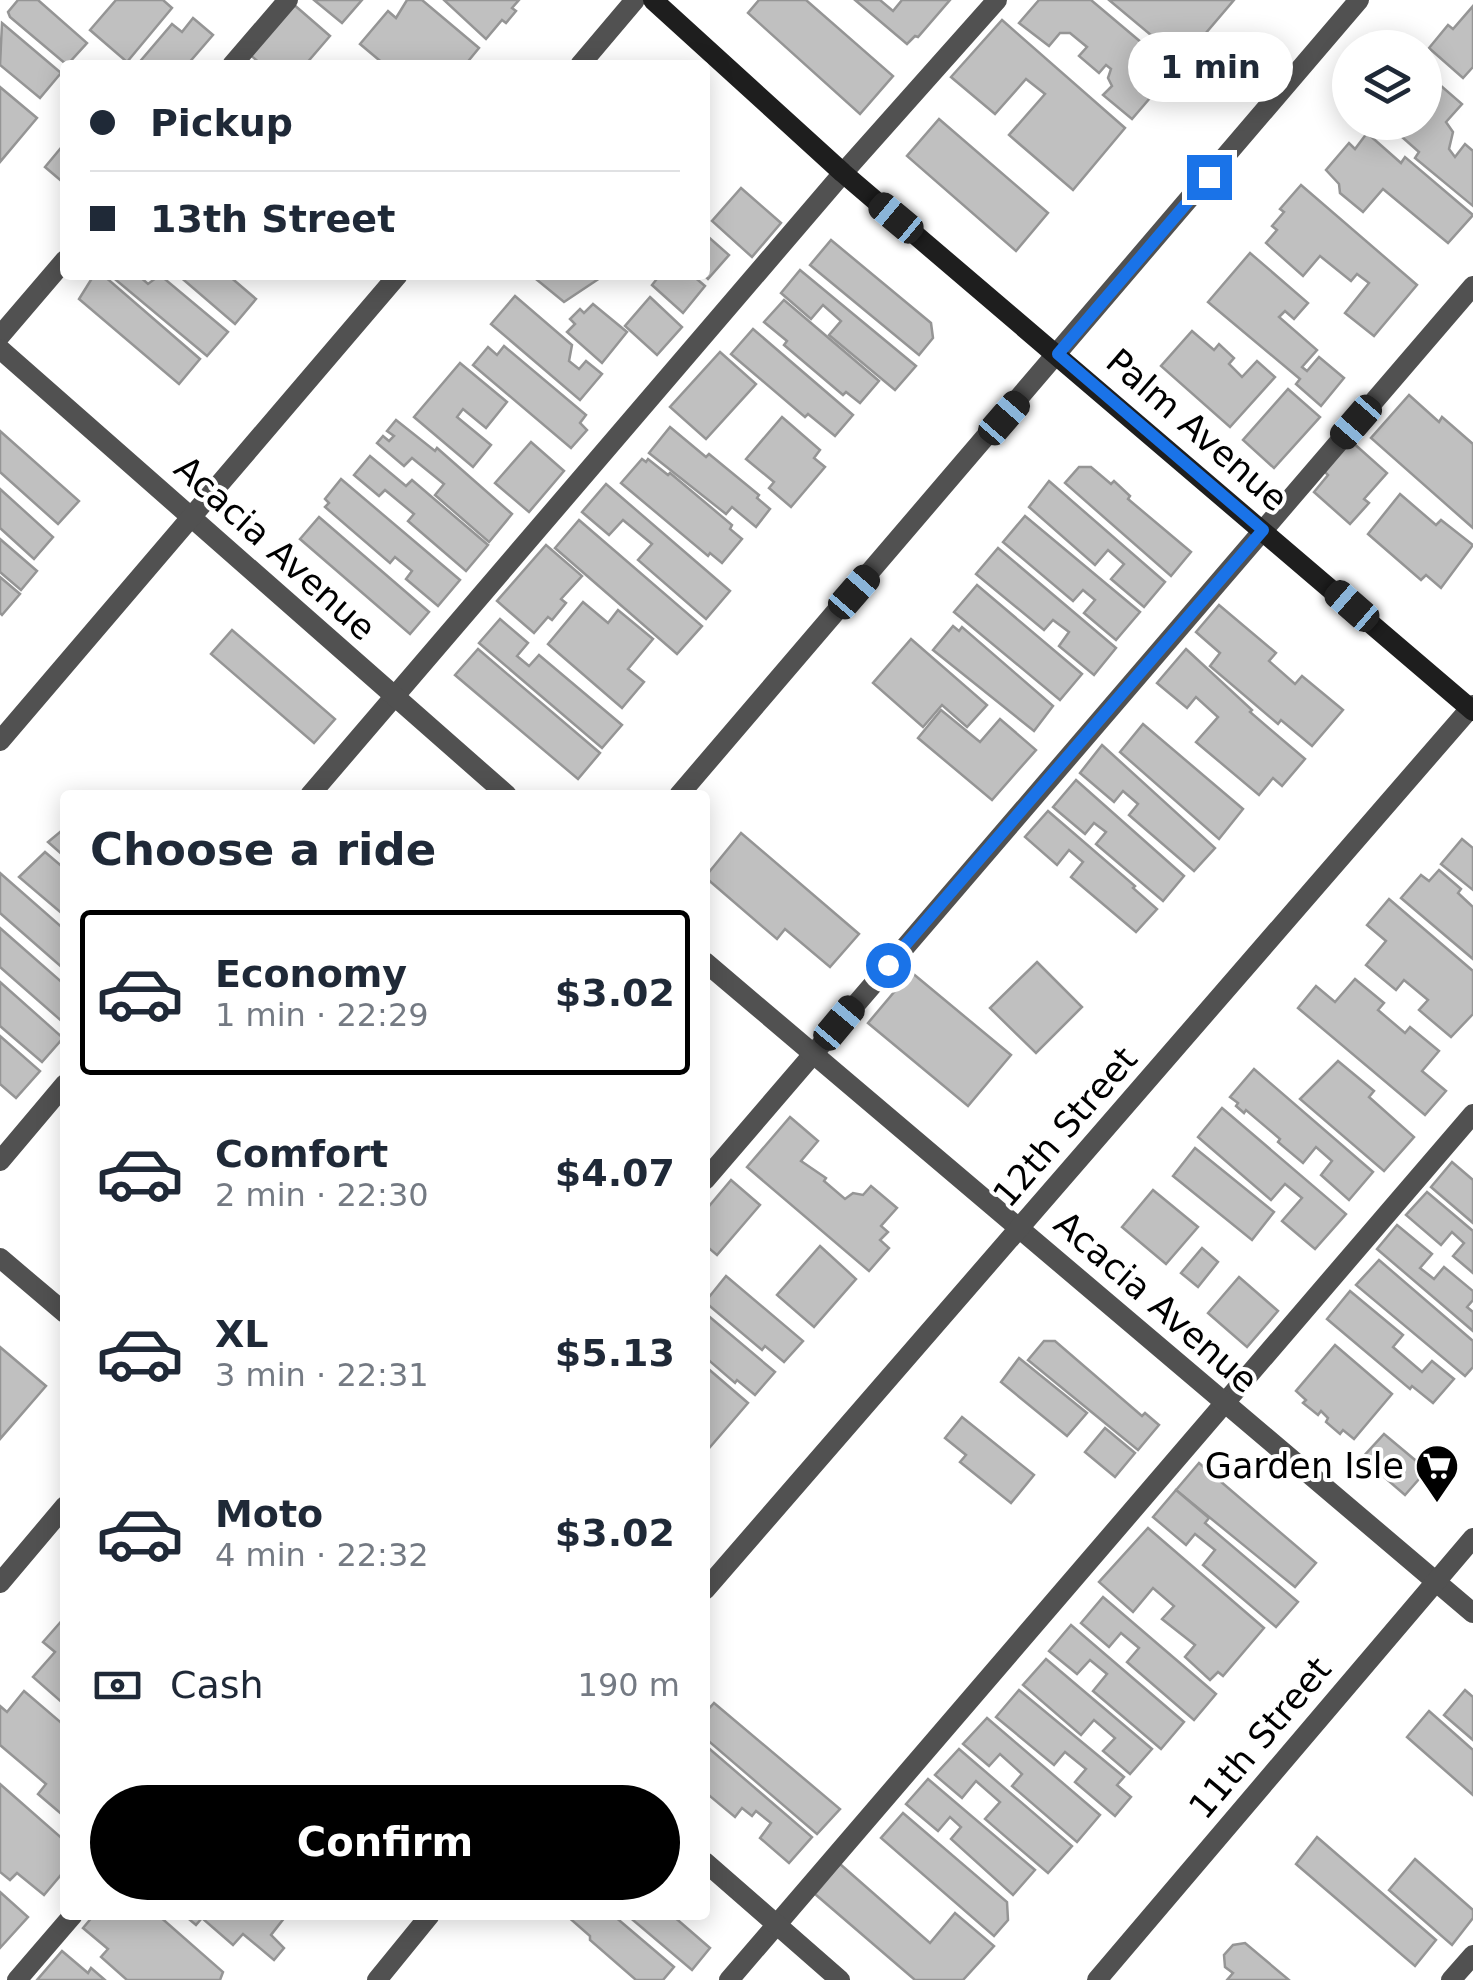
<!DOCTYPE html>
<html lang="en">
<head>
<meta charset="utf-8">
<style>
	:root { --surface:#fff; --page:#f2f2f3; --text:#1f2937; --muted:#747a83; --line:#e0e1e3; --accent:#000 }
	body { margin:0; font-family:"DejaVu Sans",sans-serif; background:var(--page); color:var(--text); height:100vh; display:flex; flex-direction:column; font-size:38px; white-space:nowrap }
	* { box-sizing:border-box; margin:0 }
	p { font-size:32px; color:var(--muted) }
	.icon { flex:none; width:55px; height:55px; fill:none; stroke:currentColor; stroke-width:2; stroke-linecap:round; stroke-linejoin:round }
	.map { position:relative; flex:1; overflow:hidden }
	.panel { position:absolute; left:60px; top:790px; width:650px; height:1130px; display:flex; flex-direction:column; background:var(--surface); border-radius:10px; box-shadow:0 5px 25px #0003 }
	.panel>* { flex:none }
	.top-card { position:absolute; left:60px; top:60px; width:650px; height:220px; border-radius:10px; box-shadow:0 5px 25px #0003; display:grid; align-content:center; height:220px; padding:0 30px; background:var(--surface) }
	.tools { position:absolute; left:1332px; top:30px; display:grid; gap:20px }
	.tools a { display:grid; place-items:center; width:110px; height:110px; border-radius:50%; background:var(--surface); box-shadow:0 5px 25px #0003; font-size:50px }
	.end { position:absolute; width:45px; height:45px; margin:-22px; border:12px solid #1a73e8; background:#fff; box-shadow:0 0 0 5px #fff }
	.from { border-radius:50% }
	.bubble { position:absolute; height:70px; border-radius:35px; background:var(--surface); box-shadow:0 5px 25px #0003; font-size:32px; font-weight:800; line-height:70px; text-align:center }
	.car { position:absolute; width:30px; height:60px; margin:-30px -15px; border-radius:12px; box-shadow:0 0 8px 2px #0007; background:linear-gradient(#222 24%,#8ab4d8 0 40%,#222 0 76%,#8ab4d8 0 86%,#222 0) }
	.top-card b { display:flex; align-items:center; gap:35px; height:95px; font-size:38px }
	.top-card b+b { border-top:2px solid var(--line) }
	.top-card i { width:25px; height:25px; background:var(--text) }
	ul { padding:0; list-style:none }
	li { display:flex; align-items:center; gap:30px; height:165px; margin:0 20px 15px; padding:0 10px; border:5px solid transparent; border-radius:10px }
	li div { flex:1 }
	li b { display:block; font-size:38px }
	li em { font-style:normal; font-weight:800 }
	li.selected { border-color:var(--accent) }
	li>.icon { width:90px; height:90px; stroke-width:1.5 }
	h2 { padding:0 30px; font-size:45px; line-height:120px }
	.pay { display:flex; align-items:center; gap:25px; height:110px; padding:0 30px; font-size:38px }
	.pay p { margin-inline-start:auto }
	.primary-button { display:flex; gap:20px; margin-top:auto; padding:20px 30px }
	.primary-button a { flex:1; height:115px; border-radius:60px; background:var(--accent); color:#fff; font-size:40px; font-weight:800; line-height:115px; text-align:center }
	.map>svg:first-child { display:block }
	.building { fill:#c0c0c0; stroke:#959595; stroke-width:2.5 }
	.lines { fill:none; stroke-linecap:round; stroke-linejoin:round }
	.lane { stroke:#515151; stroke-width:20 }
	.street { stroke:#515151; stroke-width:20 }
	.secondary { stroke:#1e1e1e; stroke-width:20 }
	.route { stroke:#1a73e8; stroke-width:12 }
	.labels { text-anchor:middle; stroke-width:8; stroke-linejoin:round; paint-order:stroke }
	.street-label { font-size:35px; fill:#000; stroke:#fff }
	.poi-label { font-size:35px; fill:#000; stroke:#fff; text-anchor:end }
</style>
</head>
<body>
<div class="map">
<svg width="1473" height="1980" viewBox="0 0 1473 1980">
	<rect width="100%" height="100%" fill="#fff"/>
	<g class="building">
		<polygon points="18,0 38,0 87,43 67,65 10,17 8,12"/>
		<polygon points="116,0 163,0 172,8 127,62 90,30"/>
		<polygon points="314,0 362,0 342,23"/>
		<polygon points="407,0 422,0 479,48 465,65 385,65 360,44 388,11 396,18"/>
		<polygon points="444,0 519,0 512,8 516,11 506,23 502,20 486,39"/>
		<polygon points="759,0 806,0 893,76 860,114 748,13"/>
		<polygon points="855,0 880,0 893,11 902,0 950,0 918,37 915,36 907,44"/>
		<polygon points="1039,0 1091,0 1174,70 1132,119 1103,95 1112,86 1108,78 1111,69 1106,65 1099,73 1079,56 1087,47 1070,33 1060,33 1049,46 1019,23"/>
		<polygon points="1109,0 1234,0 1182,61"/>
		<polygon points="292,3 330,36 305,65 262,65 248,53"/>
		<polygon points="1473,6 1473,67 1463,78 1429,48 1448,25 1453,29"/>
		<polygon points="193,18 213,35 187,65 137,65 172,24 182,32"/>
		<polygon points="1002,20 1125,128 1073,190 1009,135 1045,94 1026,79 995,114 951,77"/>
		<polygon points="2,23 61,73 40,98 0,65"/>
		<polygon points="1425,72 1462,104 1446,122 1453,132 1449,149 1455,157 1465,144 1473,151 1473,206 1415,158 1419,152 1385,122 1425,122"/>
		<polygon points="0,87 37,118 0,162"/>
		<polygon points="939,119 1048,213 1016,251 907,156"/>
		<polygon points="1367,133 1401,163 1405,157 1473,215 1448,243 1383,189 1363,212 1340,193 1339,184 1326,170 1349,143 1355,149"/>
		<polygon points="65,143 65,184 45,167"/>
		<polygon points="1301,185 1417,285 1374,336 1345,313 1369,283 1357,274 1351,281 1320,256 1303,276 1266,243 1277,230 1272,226 1284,212 1280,209"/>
		<polygon points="741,188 781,223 752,257 712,221"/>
		<polygon points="705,234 729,255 708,279 704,275"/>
		<polygon points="831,240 931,323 933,338 919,355 810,265"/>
		<polygon points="1250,253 1308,303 1294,319 1285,311 1279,317 1317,350 1302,367 1307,371 1319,357 1344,378 1321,406 1296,384 1300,379 1208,302"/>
		<polygon points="800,270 916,366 895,390 829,335 841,321 823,305 811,319 781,293"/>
		<polygon points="94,275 103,275 200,359 179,384 79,299"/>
		<polygon points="110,275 138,275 148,284 160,275 228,332 207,356"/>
		<polygon points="178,275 228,275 256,299 235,324"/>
		<polygon points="531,275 590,275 597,280 564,302"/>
		<polygon points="660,275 692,275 705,286 683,313 652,285"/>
		<polygon points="515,296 572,345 569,361 579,369 586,361 602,374 580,400 491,324"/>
		<polygon points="650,297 682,327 657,355 625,326"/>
		<polygon points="784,300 879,381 860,403 846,392 843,395 784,345 787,341 764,322"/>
		<polygon points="593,304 627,332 602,363 567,332 575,324 570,319 580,309 584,313"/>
		<polygon points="753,329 853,415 835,436 808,414 805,417 731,354"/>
		<polygon points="1192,331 1214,350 1219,344 1234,358 1229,364 1242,377 1257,361 1275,377 1230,427 1161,366"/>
		<polygon points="504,346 586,415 580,423 587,430 571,448 473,365 488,347 497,355"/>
		<polygon points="720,352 756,384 706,439 670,407"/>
		<polygon points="460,363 507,402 486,428 463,409 457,417 491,445 473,467 414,417"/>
		<polygon points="1288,389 1320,417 1274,468 1243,440"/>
		<polygon points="1409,395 1439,422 1442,417 1473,444 1473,528 1371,438"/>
		<polygon points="782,417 820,450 814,458 825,467 791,507 769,488 774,482 746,459"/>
		<polygon points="396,420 435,451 437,448 512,514 489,542 435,495 444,484 412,458 404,466 377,443 383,436 389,441 394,436 387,431"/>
		<polygon points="670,427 706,457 709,454 759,495 757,498 770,509 756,527 732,507 726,514 649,453"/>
		<polygon points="0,431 79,501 58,524 0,472"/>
		<polygon points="1351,441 1387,473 1364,499 1369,503 1350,524 1314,492 1328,475 1324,471"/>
		<polygon points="531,442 564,471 529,512 495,483"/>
		<polygon points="370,456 406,486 412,480 488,545 466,571 408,521 414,514 385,490 379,496 354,475"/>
		<polygon points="642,459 646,462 648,459 668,475 670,473 732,525 730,529 742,539 722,563 710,553 708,556 621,483"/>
		<polygon points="1079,467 1091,467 1111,484 1114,481 1130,496 1128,499 1191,552 1171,576 1065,483"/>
		<polygon points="341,479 460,580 438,606 406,579 412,571 395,557 390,563 325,507 329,503 325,499"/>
		<polygon points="1049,481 1165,582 1144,607 1111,579 1124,564 1108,550 1095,565 1029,507"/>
		<polygon points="606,484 730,591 706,619 638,560 652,544 623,520 609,535 582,512"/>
		<polygon points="0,489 53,537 34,559 0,528"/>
		<polygon points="1400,494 1436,525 1441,520 1473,545 1441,588 1426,575 1421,580 1368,534"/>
		<polygon points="1025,516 1140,612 1116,640 1084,613 1095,600 1083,590 1073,601 1003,542"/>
		<polygon points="319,517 429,612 410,634 300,539"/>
		<polygon points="579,520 702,626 677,654 555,548"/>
		<polygon points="0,539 37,571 21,590 0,572"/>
		<polygon points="546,545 582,576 561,599 566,603 552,620 548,617 534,633 497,601"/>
		<polygon points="998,548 1116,648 1094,675 1059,646 1069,632 1053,620 1044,630 976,574"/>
		<polygon points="0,577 20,594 2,615 0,613"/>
		<polygon points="977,585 1082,674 1060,700 954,612"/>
		<polygon points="583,602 608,623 618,610 653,639 628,669 644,682 622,708 548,644"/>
		<polygon points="1219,605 1276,653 1269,661 1295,684 1302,676 1343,710 1312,746 1281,720 1278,724 1210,666 1220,653 1196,632"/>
		<polygon points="500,619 528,643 517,656 529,666 539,655 622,725 602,748 479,643"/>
		<polygon points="953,626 959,631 962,627 1053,706 1034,731 933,650"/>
		<polygon points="232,630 335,719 314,743 211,654"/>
		<polygon points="911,639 987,705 967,727 942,705 923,727 873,683"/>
		<polygon points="478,649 600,753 578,779 455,675"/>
		<polygon points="1186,649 1252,710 1250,712 1305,759 1282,786 1273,778 1259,795 1196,742 1218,717 1196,697 1187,708 1157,683"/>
		<polygon points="941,710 980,742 1000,719 1036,750 992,800 918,738"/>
		<polygon points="1143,724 1243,809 1219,839 1120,752"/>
		<polygon points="1102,745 1215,848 1194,871 1129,815 1138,804 1123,791 1114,802 1080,773"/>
		<polygon points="1076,780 1184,876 1163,901 1096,844 1106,832 1094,823 1085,834 1053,807"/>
		<polygon points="1048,811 1135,886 1133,888 1157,909 1136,932 1071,877 1083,862 1069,850 1057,865 1025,837"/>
		<polygon points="65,828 65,857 48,842"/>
		<polygon points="741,833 859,934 830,967 785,929 777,939 705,877"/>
		<polygon points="1462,839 1473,848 1473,890 1441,864"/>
		<polygon points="45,852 65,869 65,916 19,877"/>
		<polygon points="1439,870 1461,889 1458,893 1473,907 1473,959 1401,898 1421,875 1429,881"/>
		<polygon points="0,873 65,930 65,970 0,913"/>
		<polygon points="1389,899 1473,971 1473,1014 1451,1037 1419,1010 1428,1000 1404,980 1396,990 1366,965 1386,941 1367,925"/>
		<polygon points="0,928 65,985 65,1024 0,967"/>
		<polygon points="1037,962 1082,1007 1036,1053 990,1008"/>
		<polygon points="911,972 1011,1055 968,1106 868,1023"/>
		<polygon points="1355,979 1384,1003 1378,1010 1405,1033 1410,1027 1439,1051 1422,1071 1446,1091 1425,1115 1298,1008 1316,986 1335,1002"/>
		<polygon points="0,982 63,1038 42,1062 0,1026"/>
		<polygon points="0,1036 40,1071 16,1098 0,1084"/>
		<polygon points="1338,1061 1374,1091 1369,1097 1414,1137 1384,1171 1300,1099"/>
		<polygon points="1254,1069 1373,1172 1349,1200 1321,1175 1332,1161 1316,1147 1303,1163 1278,1142 1280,1139 1246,1110 1244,1113 1236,1106 1238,1103 1230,1097"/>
		<polygon points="1222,1108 1346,1214 1315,1249 1282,1221 1302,1198 1285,1184 1271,1200 1198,1137"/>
		<polygon points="790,1117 818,1141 801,1161 826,1178 824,1181 845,1199 853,1193 863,1195 871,1186 897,1208 881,1226 888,1232 880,1240 889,1248 869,1271 747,1167"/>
		<polygon points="1195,1148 1274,1212 1252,1240 1173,1176"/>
		<polygon points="1452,1162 1473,1180 1473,1223 1431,1187"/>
		<polygon points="731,1180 760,1205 717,1255 705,1245 705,1211"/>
		<polygon points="1153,1190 1198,1227 1166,1264 1122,1227"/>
		<polygon points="1427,1192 1473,1231 1473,1273 1453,1256 1464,1243 1452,1232 1441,1245 1406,1215"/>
		<polygon points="1397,1225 1432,1254 1420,1268 1434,1279 1444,1267 1473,1291 1473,1300 1467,1307 1473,1312 1473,1331 1377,1249"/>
		<polygon points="820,1246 856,1279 814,1327 777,1295"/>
		<polygon points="1202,1248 1218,1262 1198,1287 1181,1273"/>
		<polygon points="1379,1260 1473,1341 1473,1367 1465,1376 1356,1285"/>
		<polygon points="726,1276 803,1341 784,1362 765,1346 762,1350 705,1302"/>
		<polygon points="1239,1277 1278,1311 1247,1347 1208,1313"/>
		<polygon points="1350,1291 1403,1335 1393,1347 1422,1372 1432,1361 1454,1379 1433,1403 1412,1386 1410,1389 1327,1319"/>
		<polygon points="705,1313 775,1372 755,1395 737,1380 735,1383 705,1357"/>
		<polygon points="1044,1341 1055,1341 1142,1416 1145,1413 1159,1425 1138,1450 1028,1360"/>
		<polygon points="1335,1345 1392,1394 1354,1439 1343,1430 1340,1434 1326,1422 1328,1418 1321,1411 1318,1415 1303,1403 1306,1400 1296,1391"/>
		<polygon points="0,1347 46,1386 0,1439"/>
		<polygon points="1019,1358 1087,1413 1067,1436 1001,1382"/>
		<polygon points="705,1366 748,1403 705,1453"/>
		<polygon points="962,1417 1034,1475 1011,1503 960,1462 966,1455 945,1438"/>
		<polygon points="1105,1428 1135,1453 1115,1477 1085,1452"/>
		<polygon points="1384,1434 1427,1470 1405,1495 1362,1458"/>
		<polygon points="1199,1463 1316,1563 1295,1587 1176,1490"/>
		<polygon points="1176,1490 1209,1518 1205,1523 1298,1602 1276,1627 1203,1565 1215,1550 1195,1534 1186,1545 1153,1517"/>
		<polygon points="1148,1528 1264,1628 1223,1676 1218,1672 1210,1680 1185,1657 1195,1645 1162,1619 1174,1606 1153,1588 1133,1612 1099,1582"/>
		<polygon points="1103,1597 1216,1694 1194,1720 1127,1662 1139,1648 1121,1633 1109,1647 1081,1623"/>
		<polygon points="65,1617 65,1705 33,1677 55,1652 43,1642"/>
		<polygon points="1071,1625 1184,1722 1161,1749 1093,1691 1107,1674 1090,1660 1077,1674 1049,1651"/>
		<polygon points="1046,1659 1152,1749 1130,1774 1103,1751 1115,1738 1094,1720 1081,1735 1023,1685"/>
		<polygon points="1019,1690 1124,1777 1117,1785 1131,1797 1115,1816 1075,1782 1086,1769 1065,1752 1054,1765 996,1717"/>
		<polygon points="1465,1690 1473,1697 1473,1740 1444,1715"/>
		<polygon points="24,1691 65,1726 65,1817 38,1794 46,1784 0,1745 0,1706 7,1712"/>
		<polygon points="714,1703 840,1809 817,1834 705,1738 705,1713"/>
		<polygon points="1429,1711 1473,1750 1473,1795 1407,1737"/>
		<polygon points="987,1718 1100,1815 1077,1842 1012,1786 1022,1774 1000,1754 989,1766 963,1744"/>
		<polygon points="705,1745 812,1837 789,1863 760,1838 771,1823 756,1811 752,1816 742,1808 735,1817 705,1792"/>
		<polygon points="959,1749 1072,1846 1048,1873 985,1819 1000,1802 976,1781 962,1798 935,1775"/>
		<polygon points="928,1779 1035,1870 1013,1895 951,1839 961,1827 950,1817 938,1831 906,1804"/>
		<polygon points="0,1784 65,1841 65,1870 44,1895 17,1873 10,1880 0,1872"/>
		<polygon points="903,1813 1007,1902 1008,1920 994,1936 881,1838"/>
		<polygon points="1317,1837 1436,1940 1415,1966 1296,1864"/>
		<polygon points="1415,1859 1473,1910 1473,1918 1452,1945 1389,1890"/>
		<polygon points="840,1864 930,1943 955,1913 994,1946 963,1980 915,1980 815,1894"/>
		<polygon points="0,1892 28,1917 0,1948"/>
		<polygon points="94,1915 158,1915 223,1972 220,1980 127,1980 101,1957 108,1949 83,1928"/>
		<polygon points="184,1915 283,1915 285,1917 271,1935 284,1948 274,1960 243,1934 233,1945 202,1918 196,1925"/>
		<polygon points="566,1915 613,1915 674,1967 663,1980 636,1980 590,1940 590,1936"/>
		<polygon points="627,1915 672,1915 710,1948 692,1970"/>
		<polygon points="1245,1943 1289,1980 1227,1980 1233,1973 1225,1967 1224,1955 1233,1945"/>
		<polygon points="62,1951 88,1973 91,1968 105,1980 37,1980"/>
	</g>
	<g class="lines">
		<g class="lane">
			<polyline points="232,65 288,0"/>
			<polyline points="0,336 65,260"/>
			<polyline points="310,795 843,173 997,0"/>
			<polyline points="0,1161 65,1084"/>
			<polyline points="705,1180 1473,286"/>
			<polyline points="17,1980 73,1915"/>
			<polyline points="729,1980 1473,1114"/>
			<polyline points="1451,1980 1473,1955"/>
		</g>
		<g class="street">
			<polyline points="580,65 635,0"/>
			<polyline points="0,349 507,795"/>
			<polyline points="0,741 398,275"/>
			<polyline points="679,795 1359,0"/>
			<polyline points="705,962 1473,1613"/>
			<polyline points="0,1258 65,1313"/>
			<polyline points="0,1583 65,1506"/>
			<polyline points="705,1590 1473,705"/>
			<polyline points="705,1862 840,1980"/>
			<polyline points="377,1980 430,1915"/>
			<polyline points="1097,1980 1473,1538"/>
		</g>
		<polyline class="secondary" points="653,0 843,173 1473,711"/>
	</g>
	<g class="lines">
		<polyline class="route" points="888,965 1263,530 1058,354 1209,177"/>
	</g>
	<defs>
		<g id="supermarket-pin" transform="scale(2.25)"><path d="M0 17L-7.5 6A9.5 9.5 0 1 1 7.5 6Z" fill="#000" stroke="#fff"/><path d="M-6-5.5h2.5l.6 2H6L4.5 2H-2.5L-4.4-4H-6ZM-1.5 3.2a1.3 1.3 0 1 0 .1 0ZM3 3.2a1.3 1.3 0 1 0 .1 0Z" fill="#fff"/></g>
	</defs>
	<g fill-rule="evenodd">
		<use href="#supermarket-pin" x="1437" y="1466"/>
	</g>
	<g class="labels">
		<g class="street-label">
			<text transform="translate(1197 430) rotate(41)" y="12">Palm Avenue</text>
			<text transform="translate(275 548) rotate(42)" y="12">Acacia Avenue</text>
			<text transform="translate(1065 1127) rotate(-49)" y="12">12th Street</text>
			<text transform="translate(1156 1302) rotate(41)" y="12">Acacia Avenue</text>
			<text transform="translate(1260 1738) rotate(-50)" y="12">11th Street</text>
		</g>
		<g class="poi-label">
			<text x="1404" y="1478">Garden Isle</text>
		</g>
	</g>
</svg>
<div class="tools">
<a><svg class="icon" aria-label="layers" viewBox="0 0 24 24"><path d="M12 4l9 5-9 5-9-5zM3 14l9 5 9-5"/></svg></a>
</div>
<i class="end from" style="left:888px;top:965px"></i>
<i class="end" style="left:1209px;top:177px"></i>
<div class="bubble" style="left:1128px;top:32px;width:165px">1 min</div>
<i class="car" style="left:896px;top:218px;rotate:310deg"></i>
<i class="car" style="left:1004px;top:418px;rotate:41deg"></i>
<i class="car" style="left:1356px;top:422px;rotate:221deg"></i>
<i class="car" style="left:854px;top:592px;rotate:41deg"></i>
<i class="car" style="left:1352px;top:606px;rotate:311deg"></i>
<i class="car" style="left:839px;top:1023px;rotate:40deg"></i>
<div class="top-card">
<b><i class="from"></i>Pickup</b>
<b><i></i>13th Street</b>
</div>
<section class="panel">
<h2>Choose a ride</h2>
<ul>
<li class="selected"><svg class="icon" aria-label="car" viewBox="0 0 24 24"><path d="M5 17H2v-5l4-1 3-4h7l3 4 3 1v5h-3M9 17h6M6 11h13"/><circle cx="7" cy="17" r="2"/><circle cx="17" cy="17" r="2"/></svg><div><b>Economy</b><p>1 min · 22:29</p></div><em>$3.02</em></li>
<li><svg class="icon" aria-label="car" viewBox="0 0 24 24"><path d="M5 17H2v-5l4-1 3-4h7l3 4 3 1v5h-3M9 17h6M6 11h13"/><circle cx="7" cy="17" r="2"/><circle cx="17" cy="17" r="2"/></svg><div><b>Comfort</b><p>2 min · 22:30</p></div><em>$4.07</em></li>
<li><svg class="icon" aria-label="car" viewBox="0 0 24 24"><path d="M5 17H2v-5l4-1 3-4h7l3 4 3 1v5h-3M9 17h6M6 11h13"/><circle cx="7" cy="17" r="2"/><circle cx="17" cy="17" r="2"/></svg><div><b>XL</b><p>3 min · 22:31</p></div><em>$5.13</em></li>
<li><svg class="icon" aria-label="car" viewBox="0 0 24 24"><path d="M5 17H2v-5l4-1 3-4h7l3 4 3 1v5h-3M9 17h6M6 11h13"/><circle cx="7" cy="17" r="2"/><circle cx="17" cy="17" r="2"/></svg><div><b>Moto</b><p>4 min · 22:32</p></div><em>$3.02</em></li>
</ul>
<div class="pay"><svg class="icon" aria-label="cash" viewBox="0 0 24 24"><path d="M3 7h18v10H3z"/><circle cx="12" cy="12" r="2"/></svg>Cash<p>190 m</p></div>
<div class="primary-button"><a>Confirm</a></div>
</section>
</div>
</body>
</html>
